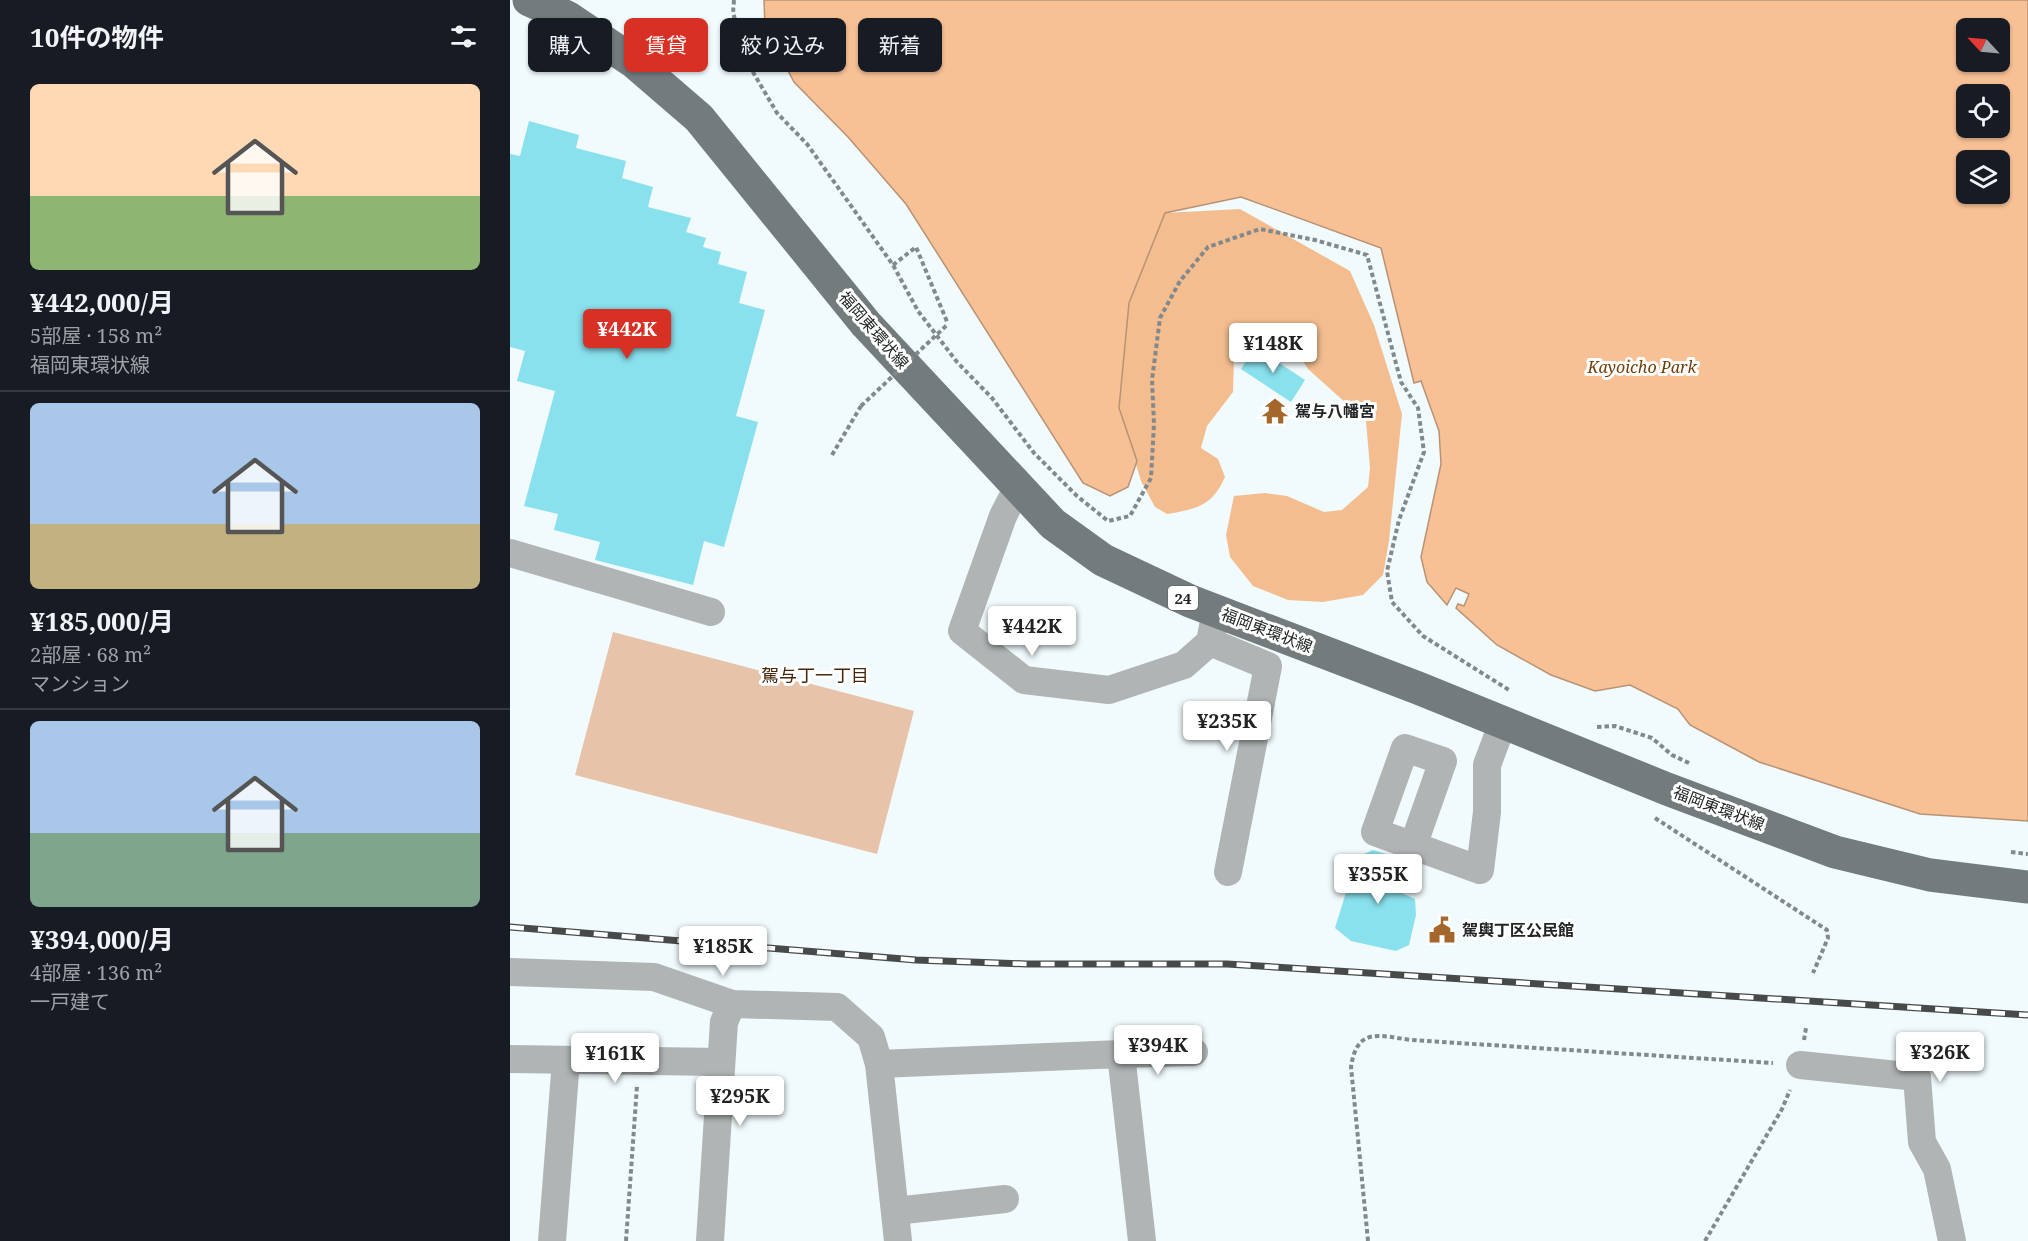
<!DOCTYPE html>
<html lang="ja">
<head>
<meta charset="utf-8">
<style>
	body { margin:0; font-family:"Noto Serif","Noto Sans JP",serif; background:#20242c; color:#f1f3f6; height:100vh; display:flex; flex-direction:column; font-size:22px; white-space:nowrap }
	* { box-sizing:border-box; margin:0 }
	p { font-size:20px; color:#9ea1a6 }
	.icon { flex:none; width:33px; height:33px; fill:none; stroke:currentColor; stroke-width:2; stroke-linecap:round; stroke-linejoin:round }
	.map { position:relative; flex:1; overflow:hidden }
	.sheet { display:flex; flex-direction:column; background:#171b24; width:510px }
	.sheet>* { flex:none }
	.guide { position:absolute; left:18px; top:18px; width:570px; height:54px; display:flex; gap:12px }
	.needle { width:39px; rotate:296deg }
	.buttons { position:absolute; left:1446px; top:18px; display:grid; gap:12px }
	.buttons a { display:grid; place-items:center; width:54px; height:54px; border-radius:9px; background:#171b24; box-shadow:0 2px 4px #0004; font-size:30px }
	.price { position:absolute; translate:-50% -51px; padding:0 14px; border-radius:6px; background:#fff; color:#222; font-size:20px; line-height:39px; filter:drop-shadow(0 2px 3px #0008) }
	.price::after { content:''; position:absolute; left:50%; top:36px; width:18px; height:14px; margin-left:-9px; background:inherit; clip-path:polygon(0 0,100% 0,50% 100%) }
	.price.current { background:#d93025; color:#fff }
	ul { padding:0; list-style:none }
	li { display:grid; align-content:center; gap:12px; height:318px; padding:0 30px }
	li+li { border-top:2px solid #363941 }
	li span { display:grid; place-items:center; height:186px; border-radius:9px; color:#555 }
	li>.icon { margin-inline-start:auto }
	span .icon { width:108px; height:108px; fill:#fffc; stroke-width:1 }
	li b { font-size:26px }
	h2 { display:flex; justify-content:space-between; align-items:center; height:72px; padding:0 30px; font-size:26px }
	.chip { padding:0 21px; border-radius:9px; background:#171b24; box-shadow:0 2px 4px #0004; font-size:21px; line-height:54px }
	.chip.current { background:#d93025; color:#fff }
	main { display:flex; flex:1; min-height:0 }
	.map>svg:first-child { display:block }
</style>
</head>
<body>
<main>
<section class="sheet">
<h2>10件の物件<svg class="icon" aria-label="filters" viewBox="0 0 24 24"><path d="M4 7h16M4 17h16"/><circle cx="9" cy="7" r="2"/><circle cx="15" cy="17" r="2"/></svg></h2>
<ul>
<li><span style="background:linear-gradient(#ffd9b3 60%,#8fb573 0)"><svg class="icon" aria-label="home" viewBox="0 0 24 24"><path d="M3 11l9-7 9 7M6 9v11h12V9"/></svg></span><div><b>¥442,000/月</b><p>5部屋 · 158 m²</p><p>福岡東環状線</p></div></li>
<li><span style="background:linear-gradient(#a9c7e8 65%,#c2b280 0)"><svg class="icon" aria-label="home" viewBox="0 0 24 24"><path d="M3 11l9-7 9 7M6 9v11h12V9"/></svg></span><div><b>¥185,000/月</b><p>2部屋 · 68 m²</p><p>マンション</p></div></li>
<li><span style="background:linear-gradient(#a9c7e8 60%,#7fa58c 0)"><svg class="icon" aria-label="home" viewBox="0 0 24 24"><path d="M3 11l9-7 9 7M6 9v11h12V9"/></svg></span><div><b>¥394,000/月</b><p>4部屋 · 136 m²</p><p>一戸建て</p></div></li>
</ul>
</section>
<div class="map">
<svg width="1518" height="1241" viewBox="0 0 1518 1241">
	<rect width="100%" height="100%" fill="#f1fafc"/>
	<path fill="#e7c4a9" d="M103,632L404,711L367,854L65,775Z"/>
	<path fill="#f3bd90" d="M730,209L840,271L864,325L892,414L879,541L873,575L853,595L813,602L778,600L743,586L720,557L716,535L724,496L755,493L777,496L814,512L832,510L858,487L860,468L856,421L798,369L784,347L760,325L739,328L724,358L723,392L697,426L691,448L708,459L715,477C702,506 687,509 657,514L645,507L631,481L609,408L619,303L655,213Z"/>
	<path fill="#f8c195" stroke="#b89274" stroke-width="1.5" fill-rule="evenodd" d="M254,0H1518V821L1410,814L1249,762L1180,725L1168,709L1120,685L1085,691L1041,675L987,645L946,608L948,604L954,606L959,594L946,588L937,605L917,582L911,557L931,464L929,431L911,381L904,383L871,248L731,197L655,213L619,303L609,408L627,461L618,487L600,496L573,483L396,204L338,137L284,82L255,27ZM1456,28H1490V62H1456ZM1456,94H1490V128H1456ZM1456,160H1490V194H1456Z"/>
	<g fill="#8ae1ee">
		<path d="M19,121L69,135L66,148L116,161L112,178L143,187L138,207L181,218L176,232L196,238L193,247L211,252L208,264L237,272L229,303L255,310L226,416L248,422L214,547L194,541L183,585L85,560L90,542L44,530L48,514L14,506L45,391L7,381L15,351L0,347V154L10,156Z"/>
		<path d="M745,347L795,380L781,402L731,369Z"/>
		<path d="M863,850L892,859L885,890L905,899L906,915L899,945L886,951L841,941L825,928L838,886L852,881L845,858Z"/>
	</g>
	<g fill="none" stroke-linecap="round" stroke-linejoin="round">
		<g stroke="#83898b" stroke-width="4" stroke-dasharray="4.5 3" stroke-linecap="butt">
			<path d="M224,0L223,13L240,67L267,113L297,144L327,186L383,265L408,311L447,362L482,398L524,453L567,496L598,521L620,516L641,478L644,424L642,380L650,318L670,281L698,247L750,229L805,240L857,255L891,382L908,408L914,452L889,520L877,571L882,602L913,636L999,690"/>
			<path d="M383,265L406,247L438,324"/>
			<path d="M322,455L351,406"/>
			<path d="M1087,727L1105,726L1142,738L1162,755L1181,764"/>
			<path d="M1145,818L1317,930L1318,938L1303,973"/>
			<path d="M1501,852L1518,854"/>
			<path d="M1294,1040L1296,1028"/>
			<path d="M116,1241L127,1086"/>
			<path d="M858,1241L841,1067C847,1026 870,1036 901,1040L1263,1063"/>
			<path d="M1195,1241L1272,1109L1280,1090"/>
		</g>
		<g stroke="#b0b4b4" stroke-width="28">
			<path d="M508,487L493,516L452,631L514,680L599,690L674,665L700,642L706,611"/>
			<path d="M0,553L201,612"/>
			<path d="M700,642L758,666L718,872"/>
			<path d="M903,846L933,761L895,748L865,832L970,870L977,812V765L993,722"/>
			<path d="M0,972L144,977L222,1004L327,1007L361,1037L369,1064L388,1241"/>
			<path d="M611,1054L684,1052"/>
			<path d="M0,1059L211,1062"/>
			<path d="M369,1064L611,1054L632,1241"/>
			<path d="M1290,1065L1407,1077L1412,1142L1427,1169L1442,1241"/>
			<path d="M385,1211L495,1199"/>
			<path d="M42,1241L56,1060"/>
			<path d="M200,1241L214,1022L222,1004"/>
		</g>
		<path stroke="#747b7c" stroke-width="33" d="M19,0L57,17L124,62L189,118L356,324L543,524L593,560L680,601L908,688L1157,789L1325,852L1420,875L1518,887"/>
		<g stroke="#464a4b" stroke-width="7">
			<path id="rail" d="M0,927L406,960L517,964H717L1518,1015"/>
		</g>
		<use href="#rail" stroke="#fff" stroke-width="4.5" stroke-dasharray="14" stroke-linecap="butt"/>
		<path stroke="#83898b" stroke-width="4" stroke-dasharray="4.5 3" stroke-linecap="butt" d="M351,406L438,324"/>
	</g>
	<defs>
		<g id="temple-bare" transform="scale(2.07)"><path d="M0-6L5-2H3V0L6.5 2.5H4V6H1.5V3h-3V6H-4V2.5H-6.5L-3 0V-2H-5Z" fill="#a4662b" stroke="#fff" stroke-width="2.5" paint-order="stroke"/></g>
		<g id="civic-bare" transform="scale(2.07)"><path d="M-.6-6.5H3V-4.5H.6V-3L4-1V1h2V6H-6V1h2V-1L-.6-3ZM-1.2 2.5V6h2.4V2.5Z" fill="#a4662b" stroke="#fff" stroke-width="2.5" paint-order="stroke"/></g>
	</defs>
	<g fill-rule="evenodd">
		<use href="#temple-bare" x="765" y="411"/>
		<use href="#civic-bare" x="932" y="930"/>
	</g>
	<g text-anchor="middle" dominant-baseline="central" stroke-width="6" stroke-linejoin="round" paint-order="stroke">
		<rect fill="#fff" stroke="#646667" stroke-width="1.5" x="658" y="586" width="30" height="24" rx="4.5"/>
		<g font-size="15" font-weight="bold" fill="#222526">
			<text x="673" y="598">24</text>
		</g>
		<g font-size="16" fill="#222526" stroke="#fff">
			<text transform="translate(364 330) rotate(49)">福岡東環状線</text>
			<text transform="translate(757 630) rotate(21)">福岡東環状線</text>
			<text transform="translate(1209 808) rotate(21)">福岡東環状線</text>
		</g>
		<g font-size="16" font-style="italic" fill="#703f08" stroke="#fff">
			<text x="1132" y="367">Kayoicho Park</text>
		</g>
		<g font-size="16" font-weight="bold" fill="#222526" stroke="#fff" text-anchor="start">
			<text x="785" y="411">駕与八幡宮</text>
			<text x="952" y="930">駕輿丁区公民館</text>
		</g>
		<g font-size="18" fill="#45270b" stroke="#fff">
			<text x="305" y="675">駕与丁一丁目</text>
		</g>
	</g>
</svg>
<div class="buttons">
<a><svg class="needle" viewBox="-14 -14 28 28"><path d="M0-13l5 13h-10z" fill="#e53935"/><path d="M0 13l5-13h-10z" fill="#9ea1a6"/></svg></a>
<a><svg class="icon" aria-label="locate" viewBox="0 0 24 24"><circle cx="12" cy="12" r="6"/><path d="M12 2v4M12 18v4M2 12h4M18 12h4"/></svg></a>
<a><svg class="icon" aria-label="layers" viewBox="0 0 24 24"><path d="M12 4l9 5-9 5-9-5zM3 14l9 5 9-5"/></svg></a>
</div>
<b class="price current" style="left:117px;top:360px">¥442K</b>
<b class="price" style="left:763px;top:374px">¥148K</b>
<b class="price" style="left:522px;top:657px">¥442K</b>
<b class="price" style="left:717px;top:752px">¥235K</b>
<b class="price" style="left:868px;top:905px">¥355K</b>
<b class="price" style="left:213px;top:977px">¥185K</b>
<b class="price" style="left:648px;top:1076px">¥394K</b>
<b class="price" style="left:1430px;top:1083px">¥326K</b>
<b class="price" style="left:105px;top:1084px">¥161K</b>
<b class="price" style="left:230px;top:1127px">¥295K</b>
<div class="guide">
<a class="chip">購入</a>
<a class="chip current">賃貸</a>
<a class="chip">絞り込み</a>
<a class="chip">新着</a>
</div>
</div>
</main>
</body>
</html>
